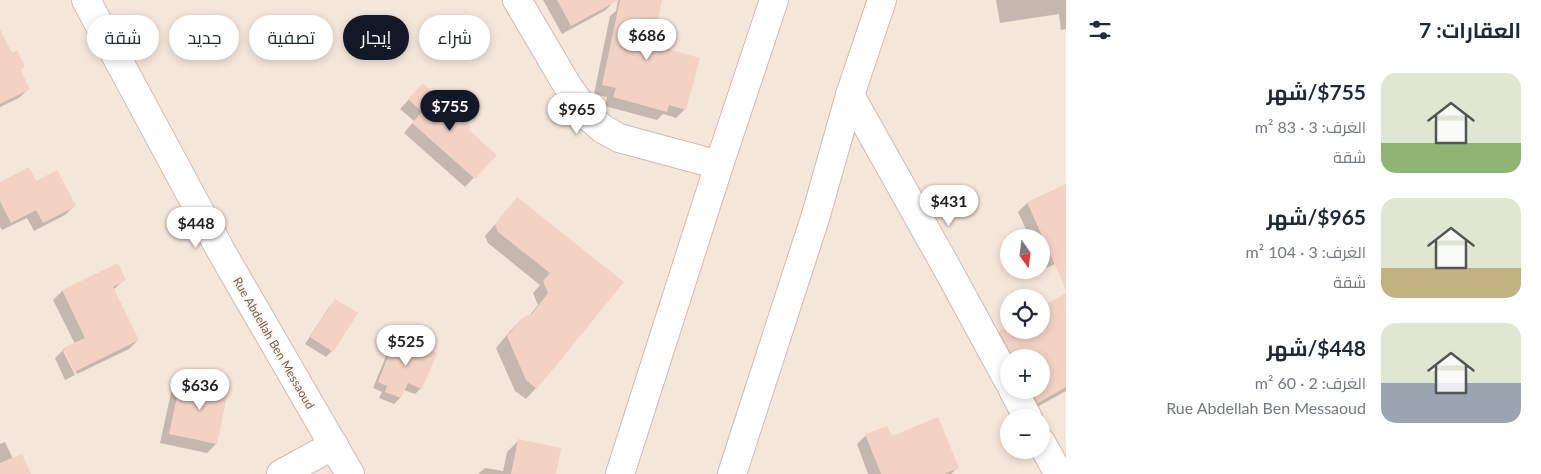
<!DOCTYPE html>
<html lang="ar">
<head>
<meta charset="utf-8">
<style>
	body { margin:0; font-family:Lato,Cairo,sans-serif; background:#f2f2f3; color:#1f2937; direction:rtl; height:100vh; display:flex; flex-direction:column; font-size:19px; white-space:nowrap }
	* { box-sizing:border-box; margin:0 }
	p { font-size:16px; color:#747a83 }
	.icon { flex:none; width:28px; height:28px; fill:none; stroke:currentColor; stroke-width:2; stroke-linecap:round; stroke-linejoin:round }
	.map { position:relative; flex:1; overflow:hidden; direction:ltr }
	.side { display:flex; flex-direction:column; background:#fff; width:475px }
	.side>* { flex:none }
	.banner { position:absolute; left:15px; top:15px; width:475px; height:45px; direction:rtl; display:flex; gap:10px }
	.needle { width:32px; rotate:166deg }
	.fabs { position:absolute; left:1000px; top:229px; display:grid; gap:10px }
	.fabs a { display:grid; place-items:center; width:50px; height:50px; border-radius:50%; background:#fff; box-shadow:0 2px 8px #0003; font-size:25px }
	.price { position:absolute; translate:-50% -42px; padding:0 11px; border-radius:18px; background:#fff; color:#222; font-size:16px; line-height:32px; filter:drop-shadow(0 1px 2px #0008) }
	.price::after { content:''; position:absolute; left:50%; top:30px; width:15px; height:11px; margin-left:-8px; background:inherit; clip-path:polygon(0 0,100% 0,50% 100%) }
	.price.current { background:#111827; color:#fff }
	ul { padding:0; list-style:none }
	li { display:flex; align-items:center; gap:15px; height:125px; padding:0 20px }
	li span { display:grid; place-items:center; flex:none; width:140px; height:100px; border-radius:15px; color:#555 }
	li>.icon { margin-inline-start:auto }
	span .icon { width:60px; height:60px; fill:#fffc; stroke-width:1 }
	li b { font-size:21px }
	h2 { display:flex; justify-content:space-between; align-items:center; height:60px; padding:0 20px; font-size:21px }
	.tag { padding:0 18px; border-radius:22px; background:#fff; box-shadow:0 2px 8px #0003; font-size:18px; line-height:45px }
	.tag.current { background:#111827; color:#fff }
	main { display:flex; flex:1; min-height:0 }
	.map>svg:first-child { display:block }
</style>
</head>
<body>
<main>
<section class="side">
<h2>العقارات: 7<svg class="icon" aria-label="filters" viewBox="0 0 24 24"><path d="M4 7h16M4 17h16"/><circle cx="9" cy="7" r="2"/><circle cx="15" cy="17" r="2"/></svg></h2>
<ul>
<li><span style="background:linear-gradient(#dfe7d0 70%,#8fb573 0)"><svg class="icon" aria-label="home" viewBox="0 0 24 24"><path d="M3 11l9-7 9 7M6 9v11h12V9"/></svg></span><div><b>$755/شهر</b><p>الغرف: 3 · 83 m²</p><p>شقة</p></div></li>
<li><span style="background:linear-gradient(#dfe7d0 70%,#c2b280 0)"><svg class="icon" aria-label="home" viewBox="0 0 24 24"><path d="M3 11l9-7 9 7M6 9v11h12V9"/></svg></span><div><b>$965/شهر</b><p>الغرف: 3 · 104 m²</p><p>شقة</p></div></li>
<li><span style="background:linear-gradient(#dfe7d0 60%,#9aa5b1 0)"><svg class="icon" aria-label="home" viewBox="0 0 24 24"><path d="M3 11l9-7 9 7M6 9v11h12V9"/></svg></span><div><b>$448/شهر</b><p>الغرف: 2 · 60 m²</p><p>Rue Abdellah Ben Messaoud</p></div></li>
</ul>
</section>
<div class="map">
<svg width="1066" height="474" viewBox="0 0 1066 474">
	<rect width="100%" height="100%" fill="#fdf5ec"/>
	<path fill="#f5e6da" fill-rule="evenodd" d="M0,0H1066V474H0ZM1009,238H1041V270H1009ZM1009,298H1041V330H1009ZM1009,358H1041V390H1009ZM1009,418H1041V450H1009Z"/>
	<g fill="#0003">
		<path d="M543,0H614V1L606,10L562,34Z"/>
		<path d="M618,0H661L651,46L685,109L676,118L663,114L657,120L605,106L607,97L594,94L610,16L616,11Z"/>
		<path d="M996,0H1066V29L1061,30L1059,14L1000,23Z"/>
		<path d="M0,51L23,67L19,71L28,89L19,98L0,107Z"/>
		<path d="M414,94L467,130L495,155L465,187L404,133L414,121L400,109Z"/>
		<path d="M0,183H36L74,206L65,215L34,231L27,218L2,230L0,227Z"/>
		<path d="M1066,186V259L1044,269L1041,263V238H1030L1018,212L1027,203Z"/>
		<path d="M517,199L622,282L536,388L526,399L515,391L496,348L511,330L522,319L529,316L538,305L533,293L540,285L488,243L485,236Z"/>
		<path d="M117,265L124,280L113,290L138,340L129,349L77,374L66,351H63L75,375L65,380L55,358L64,349L75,344L53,300L62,291Z"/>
		<path d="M1066,294V391L1026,413L1014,390H1041V358H1009L989,343L1000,332L1009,330H1041Z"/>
		<path d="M336,300L332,351L326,357L305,344L330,306Z"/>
		<path d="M397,338L421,388L415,394L404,390L400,398L394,404L379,398L382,392L373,388L391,344Z"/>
		<path d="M198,381L228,387L216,444L207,453L160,443L171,393L180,384L193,387Z"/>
		<path d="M887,427L891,437L957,468L951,474H868L857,444L865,436Z"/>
		<path d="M518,441L555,474H478L485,468L503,471L507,452Z"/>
		<path d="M5,442L13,459L30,474H0V444Z"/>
	</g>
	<g fill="#f3d2c3">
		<path d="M557,0H619L571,26Z"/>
		<path d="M620,0H662L653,45L700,58L686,110L669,105L667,112L613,97L616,88L602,85Z"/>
		<path d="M0,29L12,53L17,50L25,67L20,69L30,89L0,104Z"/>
		<path d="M423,83L471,127L469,130L497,155L475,179L412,123L422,112L408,99Z"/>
		<path d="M29,167L36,181L57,170L76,206L43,223L36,210L11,223L0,201V182Z"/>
		<path d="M1066,184V290L1027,202Z"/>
		<path d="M517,197L624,282L537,389L526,380L507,336L522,318L532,314L548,293L543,281L550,273L498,232L495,224Z"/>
		<path d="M118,263L126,280L113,287L139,340L74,372L63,348L85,338L62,290Z"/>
		<path d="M1066,293V387L1038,403L1031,390H1041V358H1013L999,331L1009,325V330H1041V307Z"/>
		<path d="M335,299L358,313L333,352L310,337Z"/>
		<path d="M396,336L437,353L422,389L408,383L401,398L385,392L387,386L378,382Z"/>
		<path d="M198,380L229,386L217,444L169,434L180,383L196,386Z"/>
		<path d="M938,417L959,468L944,474H881L865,434L887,426L892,436Z"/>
		<path d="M518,439L561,448L556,474H511Z"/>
		<path d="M22,454L31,474H0V463Z"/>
	</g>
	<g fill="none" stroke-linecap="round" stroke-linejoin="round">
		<g stroke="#d1bbb0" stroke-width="30">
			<g id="minor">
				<path d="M86,0L221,251L350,474"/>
				<path d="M517,0L567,85L590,118L603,129L619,138L719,165"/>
				<path d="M850,95L947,268L1009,382"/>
				<path d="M1013,390L1028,418"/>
				<path d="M1041,442L1059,474"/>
				<path d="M281,474L334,445"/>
				<path d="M620,474L719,165L774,0"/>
				<path d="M732,474L816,215L850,95L882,0"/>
			</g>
		</g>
		<use href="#minor" stroke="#fff" stroke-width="28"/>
	</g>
	<g text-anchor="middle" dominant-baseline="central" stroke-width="5" stroke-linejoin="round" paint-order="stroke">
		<g font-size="12" fill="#7a594d" stroke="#fff9f3">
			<text transform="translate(274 343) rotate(60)">Rue Abdellah Ben Messaoud</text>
		</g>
	</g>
</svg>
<div class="fabs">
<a><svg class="needle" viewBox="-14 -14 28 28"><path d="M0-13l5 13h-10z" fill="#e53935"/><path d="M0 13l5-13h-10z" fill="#747a83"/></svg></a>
<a><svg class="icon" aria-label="locate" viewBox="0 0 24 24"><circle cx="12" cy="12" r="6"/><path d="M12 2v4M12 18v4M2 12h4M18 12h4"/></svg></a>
<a>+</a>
<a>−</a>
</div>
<b class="price" style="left:647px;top:61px">$686</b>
<b class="price current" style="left:450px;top:132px">$755</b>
<b class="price" style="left:577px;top:135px">$965</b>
<b class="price" style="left:949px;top:227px">$431</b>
<b class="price" style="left:196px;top:249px">$448</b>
<b class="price" style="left:406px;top:367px">$525</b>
<b class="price" style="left:200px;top:411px">$636</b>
<div class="banner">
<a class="tag">شراء</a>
<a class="tag current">إيجار</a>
<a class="tag">تصفية</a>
<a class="tag">جديد</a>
<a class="tag">شقة</a>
</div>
</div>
</main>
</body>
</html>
